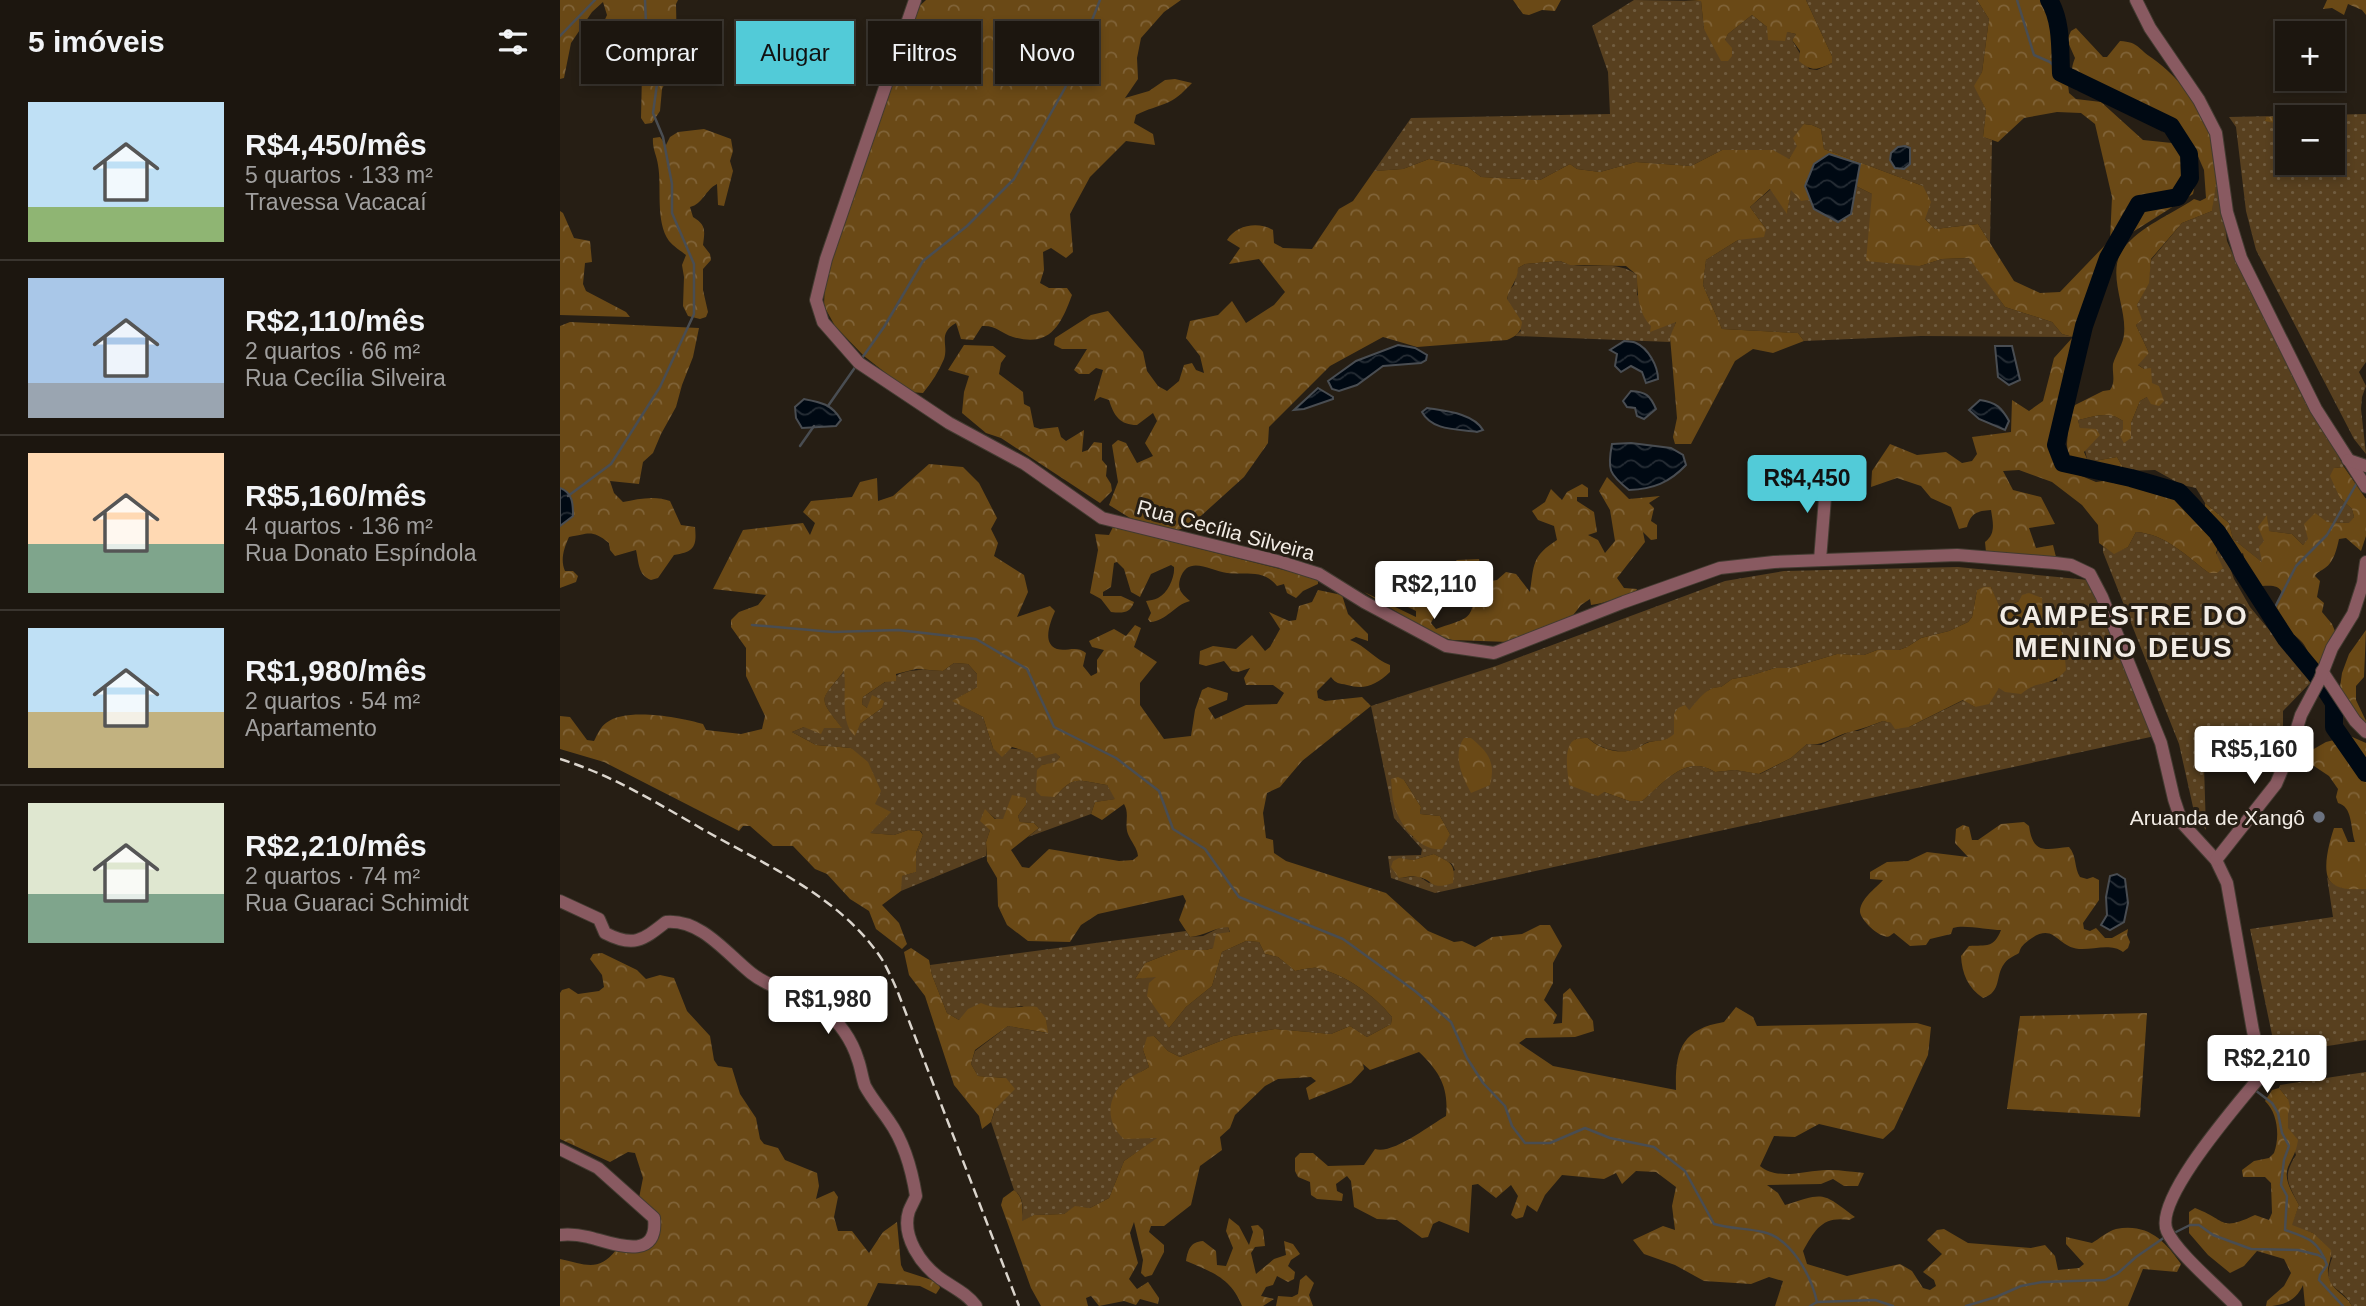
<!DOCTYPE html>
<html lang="pt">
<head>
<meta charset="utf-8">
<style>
	body { margin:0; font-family:Helvetica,sans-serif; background:#29231d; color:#f1f3f6; height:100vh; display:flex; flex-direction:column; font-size:26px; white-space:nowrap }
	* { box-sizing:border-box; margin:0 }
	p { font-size:23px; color:#a09f9e }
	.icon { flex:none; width:38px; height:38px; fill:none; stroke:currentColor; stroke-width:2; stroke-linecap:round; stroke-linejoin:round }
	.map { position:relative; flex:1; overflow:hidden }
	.sheet { display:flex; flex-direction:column; background:#1c160f; width:560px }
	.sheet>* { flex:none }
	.hud { position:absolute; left:21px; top:21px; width:665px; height:63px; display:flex; gap:14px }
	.tools { position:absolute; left:1715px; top:21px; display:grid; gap:14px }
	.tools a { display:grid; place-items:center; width:70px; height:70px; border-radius:0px; background:#1c160f; box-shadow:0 4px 10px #0003,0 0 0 2px #3a352f; font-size:35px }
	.price { position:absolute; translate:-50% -60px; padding:0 16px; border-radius:7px; background:#fff; color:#222; font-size:23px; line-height:46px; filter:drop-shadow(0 2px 4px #0008) }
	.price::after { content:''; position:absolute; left:50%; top:42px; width:21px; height:16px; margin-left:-10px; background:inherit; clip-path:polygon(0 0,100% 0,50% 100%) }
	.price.selected { background:#52cbd8; color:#111 }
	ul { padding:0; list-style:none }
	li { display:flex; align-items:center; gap:21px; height:175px; padding:0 28px }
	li+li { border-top:2px solid #3a352f }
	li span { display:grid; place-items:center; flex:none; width:196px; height:140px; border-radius:0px; color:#555 }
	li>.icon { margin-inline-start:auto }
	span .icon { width:84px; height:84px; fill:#fffc; stroke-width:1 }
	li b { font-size:30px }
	h2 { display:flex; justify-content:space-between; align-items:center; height:84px; padding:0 28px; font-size:30px }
	.tag { padding:0 24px; border-radius:0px; background:#1c160f; box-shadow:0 4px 10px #0003,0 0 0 2px #3a352f; font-size:24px; line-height:63px }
	.tag.selected { background:#52cbd8; color:#111 }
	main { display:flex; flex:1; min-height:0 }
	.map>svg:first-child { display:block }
</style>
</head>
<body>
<main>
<section class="sheet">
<h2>5 imóveis<svg class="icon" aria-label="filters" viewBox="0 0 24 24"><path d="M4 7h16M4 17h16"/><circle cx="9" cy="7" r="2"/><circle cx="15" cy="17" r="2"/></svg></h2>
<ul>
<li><span style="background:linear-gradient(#bfe0f5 75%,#8fb573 0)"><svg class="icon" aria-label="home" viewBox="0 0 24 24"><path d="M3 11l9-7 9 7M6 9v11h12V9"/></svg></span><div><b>R$4,450/mês</b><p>5 quartos · 133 m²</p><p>Travessa Vacacaí</p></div></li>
<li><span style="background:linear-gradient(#a9c7e8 75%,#9aa5b1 0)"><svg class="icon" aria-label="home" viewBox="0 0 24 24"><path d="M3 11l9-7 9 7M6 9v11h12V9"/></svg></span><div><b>R$2,110/mês</b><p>2 quartos · 66 m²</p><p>Rua Cecília Silveira</p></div></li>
<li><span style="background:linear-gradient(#ffd9b3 65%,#7fa58c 0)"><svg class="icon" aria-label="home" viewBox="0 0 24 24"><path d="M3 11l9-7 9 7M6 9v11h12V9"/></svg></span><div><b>R$5,160/mês</b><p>4 quartos · 136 m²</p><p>Rua Donato Espíndola</p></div></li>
<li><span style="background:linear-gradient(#bfe0f5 60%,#c2b280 0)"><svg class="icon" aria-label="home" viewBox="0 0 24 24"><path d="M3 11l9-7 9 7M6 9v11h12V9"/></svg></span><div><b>R$1,980/mês</b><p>2 quartos · 54 m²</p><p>Apartamento</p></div></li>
<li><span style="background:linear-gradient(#dfe7d0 65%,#7fa58c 0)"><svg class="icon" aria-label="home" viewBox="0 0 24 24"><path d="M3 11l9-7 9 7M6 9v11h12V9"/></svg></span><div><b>R$2,210/mês</b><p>2 quartos · 74 m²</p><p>Rua Guaraci Schimidt</p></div></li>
</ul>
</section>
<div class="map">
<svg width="1806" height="1306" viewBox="0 0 1806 1306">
	<defs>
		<pattern id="grass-dots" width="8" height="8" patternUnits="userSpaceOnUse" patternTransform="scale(1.75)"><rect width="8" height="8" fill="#58401f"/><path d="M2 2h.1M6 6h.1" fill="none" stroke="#705c3f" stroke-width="1.8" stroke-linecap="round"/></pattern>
		<pattern id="forest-crowns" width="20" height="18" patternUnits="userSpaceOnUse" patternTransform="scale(1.75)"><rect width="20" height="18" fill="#6a4916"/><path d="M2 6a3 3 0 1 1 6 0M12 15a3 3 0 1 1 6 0" fill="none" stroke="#806338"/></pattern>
		<pattern id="water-waves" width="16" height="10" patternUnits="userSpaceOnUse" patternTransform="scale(1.75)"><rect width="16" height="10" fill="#000913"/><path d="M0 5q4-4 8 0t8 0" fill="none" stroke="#262d35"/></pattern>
	</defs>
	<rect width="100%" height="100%" fill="#261e14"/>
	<g fill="url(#grass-dots)" fill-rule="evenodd">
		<path d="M1074,0L1141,1L1144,29L1165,40L1168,34L1192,15L1207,27L1236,34L1232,40L1249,69L1257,70L1272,63V56L1246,0H1417L1429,19L1422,72L1415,86L1426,110L1423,137L1432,140L1430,243L1418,224L1375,229L1365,219L1363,186L1264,149L1261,129L1252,125L1244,124L1238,146L1229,159L1162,150L1131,166L1076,162L1040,172L1017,169L1010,164L980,180L921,177L908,167L869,159L843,169L814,171L851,118L1050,114L1048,72L1032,26Z"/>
		<path d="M1806,114V362L1799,372L1806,386L1802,397L1801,409L1806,454L1794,439L1696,250L1686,211L1676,127L1669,117ZM1734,116L1773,117V163H1752L1750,177L1744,176L1746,163H1727V153L1724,151L1717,133L1720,124L1705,120L1707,117Z"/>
		<path d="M1655,148L1667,241L1680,270L1784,467L1774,468L1780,498L1792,509L1794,517L1790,523L1767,522L1743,545L1732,534L1708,531L1707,516L1703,563L1673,539L1669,523L1645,503L1636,488L1622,485L1595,470L1565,471L1557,457L1534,461L1527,459L1518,420C1534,417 1548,410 1563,421V429L1571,438V423L1580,401L1587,397L1592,383L1584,369L1577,364L1589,353L1576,325L1581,320L1577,305L1588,283L1591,260L1622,223L1652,211Z"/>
		<path d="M1290,183L1312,194L1360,266L1382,259L1410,258L1445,307L1492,322L1502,334L1513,337L1361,336L1244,341L1238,333L1162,329L1143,285L1146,260L1178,240L1206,229L1190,207L1211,189L1227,213L1231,189Z"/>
		<path d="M1000,261C1026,273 1054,257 1077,275V295L1116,321L1110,342L955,336L961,331L947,300L949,290L954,285L958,268L965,264Z"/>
		<path d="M1576,532C1606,534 1626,556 1649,573L1661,542L1674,579L1690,607L1752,681L1723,711V746L1716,766H1644L1646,830L1635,816L1619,744L1543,552V546L1554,553L1568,547Z"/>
		<path d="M1398,567L1528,580L1595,736L875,893L831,878L828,856L861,855L862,849L834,818L811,706L936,666L1165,581L1224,571ZM1431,587L1438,606L1446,607L1459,601L1482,619L1500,629L1497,681L1439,688L1415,707L1404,700L1349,727L1323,721L1298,731H1291L1261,745L1247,744L1231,758L1200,774L1175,770L1155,772C1126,753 1104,783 1082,801H1069L1044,792L1015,739L1028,738C1039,748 1057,754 1074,750C1079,748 1083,744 1088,742C1099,740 1105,742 1114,735V714C1119,713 1123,713 1127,711C1141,704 1143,686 1161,687L1172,679L1189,676L1215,668H1230L1277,654L1304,655L1317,650H1339L1347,647L1361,638L1389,631L1408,622L1412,617L1417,590ZM844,780L861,807L860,814L880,816L890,834L852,837ZM874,854L892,864L895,870L869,883L858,876L839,878V859L853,860Z"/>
		<path d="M394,663L408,664L417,674V687L393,701L423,717L433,748C454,747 474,753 496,752L500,757L496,763L482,765L495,797C515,774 518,781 547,785L556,799L535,802L531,814L468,837L479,828L474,823L460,822L458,816L466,805L443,819H436L425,810L430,830L426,842V856L341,891V876L356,872V853L363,835L361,831L348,830L334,835L309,833L314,804L291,748L256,745L232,732L244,727H281C256,695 261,701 285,670V712L300,724L322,708H307L302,704L303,697C338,674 339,667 383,671Z"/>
		<path d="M1767,877C1775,890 1792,889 1806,889V1040L1716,1054L1690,929L1773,917Z"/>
		<path d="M661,927H668L670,933L653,948L646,950H618L585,963L575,979L597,976L609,1028L626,1007L652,986L662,952L686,941L699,942L705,954L718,957L735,971C742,970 751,967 757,968C786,975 814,995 832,1017L831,1024L807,1037L790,1026L771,1034L715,1029L673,1036L620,1057L608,1051L594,1036L583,1050L589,1067L560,1085L598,1138L564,1161L549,1198L530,1208L515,1207L504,1214L475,1215L461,1222C463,1210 465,1198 454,1190L431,1122L446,1078L418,1076L411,1064L415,1051L448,1026L487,1033L486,1019L462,1006L433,1010L399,1020L387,1013L372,975L370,965L626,931L630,937L643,936Z"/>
		<path d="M1806,1072V1306H1792C1780,1283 1760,1292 1772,1258L1753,1233L1731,1226L1739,1205C1728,1183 1722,1177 1736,1155L1728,1129V1099L1719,1088L1720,1085Z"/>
	</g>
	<g fill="url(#forest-crowns)">
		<path d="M0,0H118L116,4L117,54L114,61L108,63L112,69L102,89L100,111L92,123L85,124L81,118L82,74L61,72L66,59L78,50V44L56,47L38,35L47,15L43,2L32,12L11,43L4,78L0,79Z"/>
		<path d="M366,0H621L604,12L581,38L577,58L578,79L565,98L589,91L605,80L615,79L632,83C625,90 618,98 609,102C598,107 587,109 576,115L574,123L593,134L595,145L566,141L530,177L510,214L513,252L506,258L491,248L483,252L484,270L480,283L489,288H507L512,295C501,325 490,348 453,337C441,333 436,325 422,326L413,340L401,339L396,323C377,334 389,344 384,359C379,371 372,382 363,393L350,392L304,356L275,326L264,306L265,279L352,13Z"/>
		<path d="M953,0H1001L995,11L982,10L969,15L963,14Z"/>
		<path d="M1125,0H1246L1272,56V63C1257,70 1252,72 1239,61L1240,51L1232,40L1236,34L1227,32L1225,41L1208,40L1207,27L1192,15L1168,34L1165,40L1172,48V56L1168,61H1161L1144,29L1141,1Z"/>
		<path d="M1417,0H1486L1502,33L1509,93L1516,99L1541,102L1583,140L1612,143L1625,155L1636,179L1633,194L1568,235L1551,262L1544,290L1529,313L1531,332L1511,389L1497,459L1502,468L1536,482L1565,478L1626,495L1663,534L1656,553L1663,568L1657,573H1649C1626,556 1606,534 1576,532L1568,547L1554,554L1539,543L1538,525L1522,505L1492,482L1459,470L1443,471L1453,490L1481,497L1495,524L1469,528L1476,548L1493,545L1496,557L1426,552L1425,542C1436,534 1433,523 1431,510C1417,511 1411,513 1407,527L1399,529L1391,507L1371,498L1361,486L1337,478L1311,487L1312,471L1330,444L1357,455L1386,452L1402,463L1412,461L1417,454L1412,437L1451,432L1452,400L1469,411L1483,401L1494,358L1513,337L1502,334L1492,322L1445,307L1409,258L1382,259L1360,266L1306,261L1312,194L1290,183L1254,199L1241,201L1231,190L1227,214L1210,189L1190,207L1206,229L1204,237L1178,240L1146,260L1143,285L1162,329L1238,333L1244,341L1213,353L1193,349L1175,361L1131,444H1115L1113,437L1117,418L1110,337L1116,322L1090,332L1091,326C1078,313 1077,292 1077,275L1066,266L1010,265L1000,261L965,264L958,268C958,281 949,287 947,299L962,322C961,333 956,336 947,340L857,347L823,337L770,366L709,427L708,443L684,477L632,524L618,530L570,518L549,505L558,482L552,445L558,440L566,443L577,463L593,456L585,443L597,421L593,413L577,425C560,425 554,416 549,400L540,397L534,401L543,370L536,368L529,374H519L514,370L527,349H502L494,345L495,338L531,315L548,311L583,352L587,371L598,386L607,391L619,381L624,365L632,363L636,370L644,373L640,356L626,338L630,321L658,315L672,301L686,323L714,305L725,292L699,259L669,264L680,248L667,240C676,225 698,221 713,230L714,243L723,248L752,249L779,209L793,201L814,171L843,169L869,159L908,167L921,177L980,180L1010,164L1017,169L1040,172L1076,162L1131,166L1162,150H1213L1229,159L1237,146L1233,138L1244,124L1252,125L1261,129L1264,149L1363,186L1371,202L1365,219L1375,229L1418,224L1454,281L1480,293L1500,292L1550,240L1552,197L1535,124L1521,113L1497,112L1464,118L1438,142L1423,137L1426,110L1414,86L1422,72L1429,19Z"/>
		<path d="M1767,0H1806V15L1802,10L1788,4L1784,15L1772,8L1763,9Z"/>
		<path d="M1516,28L1543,57H1547L1560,41C1579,42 1578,49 1592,58C1621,79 1645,110 1655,146C1660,165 1655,191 1652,211L1622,223L1591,259L1589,283L1577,305L1582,320L1576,325L1589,353L1578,365L1584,369L1591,368L1592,383L1599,386L1604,401L1599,406L1591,404L1587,397L1580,401L1571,423V438L1564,443L1560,436L1563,429V421C1548,410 1534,417 1518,420L1520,428L1536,429L1540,435L1524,452L1527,459L1534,461L1557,457L1565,471L1523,465L1508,456L1507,444L1509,417L1515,405L1543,391L1550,390C1556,382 1552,374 1553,364C1555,356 1564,342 1564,334C1567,308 1546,273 1563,249C1580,226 1611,215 1634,199L1640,201L1646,198L1644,170L1637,154L1613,135L1603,132L1590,120L1573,115L1541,97L1516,90C1511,79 1510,70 1515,58L1507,40L1511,31Z"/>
		<path d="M1734,116L1741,117H1727V153C1717,145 1716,135 1720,124L1705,121L1706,117Z"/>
		<path d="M144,129L171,139L173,151L170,161L173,171L164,206L158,205L157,184C145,190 143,204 130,207L133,217C146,225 145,230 143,245L150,254L151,260L143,269V290L148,312L146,317L140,319L128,316L123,306L124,277L122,265L126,255C121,251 113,246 109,241C95,221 102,187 98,165C97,156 92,148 93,138L100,137L106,145L110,137L118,132Z"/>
		<path d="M0,211L3,213L14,238L30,241L32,262L25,263L23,284L26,291L66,312L70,317L0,315Z"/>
		<path d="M10,322L139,328L133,357L122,385L116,407L101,434L93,453L83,462L79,484L50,481L54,493L63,502C78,499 95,495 110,501L121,525L135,527C137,547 134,552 114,555L98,578L91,580C78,575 79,563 76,550L55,556L50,550L49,543C31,529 29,534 9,537C4,548 0,560 5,571H13L18,576L16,582L0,588V326Z"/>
		<path d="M404,345L433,346L446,356L441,363L439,374L463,392L464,404L470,407L474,427L480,429L498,427L501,437L506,441L524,430L522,452L528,450L534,442L542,443V460L547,466L546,476L551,484L552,491L540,503L441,438L426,433L402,413L404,392L409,376L388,370Z"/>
		<path d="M369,464L403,467L419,483L437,518L431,529L438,543L434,556L464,575L468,592L457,617L490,606L495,611C491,621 481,643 497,649C507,652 516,645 526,653L523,666L531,676L537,673V660L544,650L532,647L529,641L554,629L566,636L575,625L581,628L574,647L597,662L580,683V705L604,739L631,736L635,710L642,690L648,687L668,693L667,700L648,708L655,719L686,705L717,704L724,693L713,685H686L684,678L690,668L678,672L672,671L664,661L646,666L639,664L640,651L653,646L676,649L692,635L705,651L710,647L720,629L709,612L729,621L736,620L739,606L752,602L758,590L782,595L788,614L808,634V641L796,637L790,640C806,646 814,659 830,665V672C816,685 805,690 787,685C779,683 776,684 771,677L757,691L758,698L765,701L802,697L811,706L742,761L720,787L707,793L703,813L706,838L713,840L714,853L726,861L826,893L868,931L894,942L902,941L915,947L932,937L962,934L980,925H990L1002,946L993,963V983L984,1000L997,1015L993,1024L1002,1023L1003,994L1010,988L1033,1021L1034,1031L1015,1037L966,1038L959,1043L993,1066L1116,1090C1115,1051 1121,1029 1164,1022L1176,1007L1193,1017L1197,1026L1357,1023L1371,1027L1368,1055L1334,1129L1323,1139L1259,1124L1235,1137L1214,1136L1200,1166C1219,1182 1248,1169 1270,1170C1281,1170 1293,1172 1304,1173L1298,1186H1284L1273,1179L1261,1184L1207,1185L1218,1193L1225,1205C1265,1192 1262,1192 1295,1217L1289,1220C1262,1216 1255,1230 1243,1251L1247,1264L1287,1276L1340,1264L1352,1271L1363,1288L1370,1290L1376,1286L1374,1280L1363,1272L1382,1254L1367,1240L1377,1230L1384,1229L1408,1243L1471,1248L1485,1245L1495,1256L1498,1270L1519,1268L1524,1264L1506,1244V1237L1532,1243C1539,1239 1548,1231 1556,1229C1588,1223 1605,1241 1621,1264L1617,1272L1583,1269L1568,1306H1215L1223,1281L1209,1277L1191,1284L1144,1281L1115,1265L1084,1254L1073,1240L1103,1226L1115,1230L1112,1206L1116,1187L1096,1172L1076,1171L1062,1184L1056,1173L1044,1179L1002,1175L985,1195L977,1212L967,1205L963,1217L956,1219L951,1215L958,1196L951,1185L936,1198L918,1184L912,1185L909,1233L879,1221L873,1224L868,1237L862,1238L837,1220L817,1219L794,1207L791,1181L787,1176L776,1184L777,1191L783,1194L782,1201L757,1199L751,1195L750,1182L738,1177L735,1171V1158L740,1153H753L768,1166L804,1165L815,1149C832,1155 870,1125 886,1116C889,1087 879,1071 859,1052L810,1070L803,1064L804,1069L791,1083L749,1100L746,1088L756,1081L751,1077L718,1079L705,1086L675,1115L670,1128L660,1137L662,1150L640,1166L631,1205L604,1226H591L589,1232L604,1245V1252L592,1275L585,1277L581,1273L583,1260L574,1222L570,1233L578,1263L569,1279L577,1289L588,1282L599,1298L598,1304L580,1299L576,1305L564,1301L539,1306L531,1296L526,1298L528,1306H481L471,1288L441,1205L443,1198L454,1190C465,1198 462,1210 462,1221L474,1215L504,1214L515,1206L530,1208L549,1198L564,1161L597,1138L564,1139C548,1125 546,1104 559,1087C566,1078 580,1073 589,1067L583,1050L587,1037L594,1036L608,1051L620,1057L673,1036L715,1029L771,1034L790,1026L807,1037L831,1024L832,1017C814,995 786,975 757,968C751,967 742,970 735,971L718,957L705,954L699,942L686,941L662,952L652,986L626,1007L609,1028L587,996L589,983L596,977L575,979L585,963L618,950H646L653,948L656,934L670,932L668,927C655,927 644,936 630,937L619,920L626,901L623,895L538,914L521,925L510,942L468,941L447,925L438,906L437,878L427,861L426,842L430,830L420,821L425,809L435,819H443L452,795L466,798V805L458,816L460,822L474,823L479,828L451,850L462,867L469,868L489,849L559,861L573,860L578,856C577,847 571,842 568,834C564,824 570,814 564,804L542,820L531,814L535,802L555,799L547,785C518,781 515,774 495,797L481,796L476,791L477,770L482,765L496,762L500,757L496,753L476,758L472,753L452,747L442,757L433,748L423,717L392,701L417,687V674L408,664L394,663L383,671L356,669L336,674V681L325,682L303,697L302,704L307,708L312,695L324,701L322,708L300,724L295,736C279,723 287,689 284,671C260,702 257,696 282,728H264L261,734L244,727L232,732L256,745L291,748L308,762L321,791L315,804L331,812L310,833L334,835L348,830L360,831L363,835L356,853V872L342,876L341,891L322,905L339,923L347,944L342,949L316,929L309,911L290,899L267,874L255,869L233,846H213L190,826H183L179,831L44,762L0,749V716L10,717L27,740L34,741C37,735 41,726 46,723C65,707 120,717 143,724L146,730L181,734L202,729L205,716L186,676V648L171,627V620L179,612L198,605L206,595L153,589L183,530L243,523L250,535L255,523L243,512L251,501L292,497L300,482L317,478L318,501L333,496Z"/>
		<path d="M1784,467L1806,499V536L1801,551L1786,538L1779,539C1777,548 1774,562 1765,568C1761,571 1757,572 1755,576L1760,581L1757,597L1764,603L1762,612L1772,624L1777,636L1756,668C1751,660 1748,649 1742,642C1730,629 1721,631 1714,611L1722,593C1719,584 1709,586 1702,586L1688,574L1683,553L1676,557L1669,549L1666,530L1645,507V503L1669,523L1673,539L1702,562L1699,547L1704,541L1698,527L1707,515L1709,531L1732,534L1743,545L1748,539L1744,524L1755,513L1767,522L1789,523L1794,517L1792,509L1780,498L1770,476L1774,468Z"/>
		<path d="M1047,477L1069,499L1100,496L1089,503L1094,508L1091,521L1097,525V539L1091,540L1083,532L1085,542L1057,578L1064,588L1077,589L1075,593C1060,596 1047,603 1031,605L1030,599L1021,605L1010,619L949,642L892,640L875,635L804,592L856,617V611L842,604L851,599L860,601L875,615L871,623L876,629C909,617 914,622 914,584L904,590L902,603L893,605L896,584L890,568L897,560L919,559L922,571L931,581L937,580L946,572L956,574L970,592C974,564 972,556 997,540L994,526L978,520L972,511L985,502L991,489L1002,500L1007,492L1022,484L1028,488V497H1017V501L1034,512L1037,532L1028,535L1038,540L1045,553L1055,541L1050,510L1039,491Z"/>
		<path d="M553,527L752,577L758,580V584L743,591L736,598L727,593L724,584L717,586C704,569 686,575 667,573C650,571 628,554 620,579C617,590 622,594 630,601C614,605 607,621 590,622L588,619L591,613L586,601C590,600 594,600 598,598C608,593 615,577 614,567L611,565L591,574L580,597L571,592L564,569L557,562L554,563L551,587L543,592V596H561L574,602C570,614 562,613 551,612L541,599L530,593L538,550L535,534L549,535Z"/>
		<path d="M1424,587H1431L1439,606L1446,607L1459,601L1462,595L1469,593L1482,598V619L1500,629L1503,635L1506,670C1490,689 1479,678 1461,694L1445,692L1439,688L1429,704L1415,707L1403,700L1349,727L1335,729L1331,723L1323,721C1312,725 1302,729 1290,732C1272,736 1267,746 1247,744L1231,758L1199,774L1175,770L1155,772C1126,753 1104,783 1082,801H1069L1044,792L1038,796L1009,785C1008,773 1002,745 1016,739C1019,738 1024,738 1028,738C1039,749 1060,755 1076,749C1077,748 1086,743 1087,743C1097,739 1104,743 1114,734V714L1118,708L1125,705L1129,710C1139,700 1146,686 1161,687L1172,679L1189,676L1215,668H1230L1277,654L1304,655L1317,650H1339L1347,647L1361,638L1389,631L1408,622L1412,617L1417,590Z"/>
		<path d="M1806,630L1804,677L1796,686V700L1806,721V729L1780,687L1782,673L1789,654Z"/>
		<path d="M1790,736L1806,743V889C1795,889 1781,891 1772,883C1760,874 1770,840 1774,828H1782L1788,842H1795C1790,827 1793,807 1778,803L1776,797L1778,789L1769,776L1751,764L1752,750L1766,742Z"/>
		<path d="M904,738H911C928,752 936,762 930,785L911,793C902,776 892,755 904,738Z"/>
		<path d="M838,777L844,780L861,807L860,814L880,816L890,834L882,849C861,852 840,826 835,807C832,799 832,788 831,779Z"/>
		<path d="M1464,822L1469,826C1473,855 1486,849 1509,847C1517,856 1514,868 1520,877L1527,879L1533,877L1539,880V900L1523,923L1524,929L1530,931L1536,928L1545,938H1552L1568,929L1567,935L1570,942L1568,948L1563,952C1551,943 1533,950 1519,949C1496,947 1495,921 1469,940C1464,944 1461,946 1459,953C1454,956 1447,959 1444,964C1435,976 1442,992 1423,998C1408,988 1402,974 1401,956L1409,946C1427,945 1434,948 1441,930C1429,930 1403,924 1393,928L1391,934L1370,939L1366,945L1350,946L1334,933C1329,936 1329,938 1324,936C1316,934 1301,920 1300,912C1300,899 1315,889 1323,880L1310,879V872L1327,862L1348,861L1367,852L1408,857L1395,843L1396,829L1403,825L1409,827L1412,840H1418L1441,824Z"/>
		<path d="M874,854C890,863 896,862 893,883C869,891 875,880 858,877C853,875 844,878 839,878L831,867L833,861L839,858L853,860Z"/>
		<path d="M351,948L369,960L372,975L387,1013L399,1020L408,1009L421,1003C439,1012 457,1005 477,1007L486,1019L488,1033L448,1026L415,1050L411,1064L418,1076L446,1078L455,1089L435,1109L431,1122L422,1129L419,1116L394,1085L365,996L349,975L344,952Z"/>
		<path d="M42,953L77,970L86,979L100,975L114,978L127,1011L150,1036L154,1060L158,1066L172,1068L180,1094L196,1118L200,1139L204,1144L218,1148L225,1160L257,1173L259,1186L256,1199L274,1191L278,1197L274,1217L278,1231H292L309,1253L323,1232L337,1222L341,1265L344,1271L378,1282L380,1288L376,1294L360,1286L318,1283L307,1306H0V1259C25,1264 38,1273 56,1250L79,1248L97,1229L79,1198L83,1178L75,1153L68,1152L50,1162L0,1139V993L2,990L9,988L18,994L39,991L44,987L42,975L30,959L33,954Z"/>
		<path d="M1587,1013L1580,1117L1447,1109L1460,1016Z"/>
		<path d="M1719,1088L1728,1099L1730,1107L1728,1114V1128L1738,1140C1736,1153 1733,1156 1728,1167C1723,1180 1733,1193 1739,1205L1732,1225L1753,1233L1771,1250C1772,1259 1767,1266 1768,1273C1769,1290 1785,1293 1792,1306H1745L1743,1285C1736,1301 1723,1306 1706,1306L1707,1301L1724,1286L1731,1273L1724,1259L1697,1251L1684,1266L1670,1273L1648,1255L1629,1233V1212L1635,1208C1667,1220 1659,1232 1695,1215L1709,1220L1712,1213L1711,1183L1705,1177H1683L1682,1170L1694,1161L1709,1158L1714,1153C1720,1137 1718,1113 1705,1101L1712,1090Z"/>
		<path d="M669,1218L679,1226L689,1245L693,1232L691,1226L698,1225L703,1230L705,1246L695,1247L691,1253L696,1274L714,1259L726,1255L724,1241L733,1244L740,1254L731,1260L728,1266L735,1272L734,1279L728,1282L717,1276L713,1285L706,1287L701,1296L714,1299L703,1306H682C671,1278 652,1272 626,1261C628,1250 630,1242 643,1241L656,1251L657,1265L666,1266L673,1248L666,1231Z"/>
		<path d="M746,1275L754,1283L749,1295L753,1306H716L718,1296L732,1297L738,1294L740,1280Z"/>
	</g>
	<g fill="url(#water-waves)" stroke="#494d52" stroke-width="2">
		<path d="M1345,146L1350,148V164L1344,169L1335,168L1330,160L1331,153L1338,147Z"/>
		<path d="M1269,154L1300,164L1291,214L1278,222L1254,209L1245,186L1254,164Z"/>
		<path d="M1064,341C1068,342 1073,341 1076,343C1088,348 1098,366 1098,379L1086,383L1082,372L1071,366L1061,372L1055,366L1057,354L1050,350Z"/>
		<path d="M838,345L855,348L867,355L866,360L861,363L823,366L797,385L779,391L772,389L768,381L796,361Z"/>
		<path d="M1435,346H1452L1460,380L1449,385L1438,377Z"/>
		<path d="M758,388L773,397V399L744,409L734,410Z"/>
		<path d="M1071,391C1086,392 1090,395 1096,409L1084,419L1077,416L1075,408L1067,407L1063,401Z"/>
		<path d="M244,399C260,402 272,404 281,420L276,426L242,428L236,418L235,407Z"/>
		<path d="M1420,400C1436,402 1442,408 1449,421L1445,430L1419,419L1409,410Z"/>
		<path d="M867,408C885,411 913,413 923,430L917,432C898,429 872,431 862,412Z"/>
		<path d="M1071,443L1111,448L1123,455L1126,465C1109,483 1093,489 1069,490C1049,474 1047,470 1052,444Z"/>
		<path d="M0,488C13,493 13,504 13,516L0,526Z"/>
		<path d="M1557,874L1565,879L1568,903L1564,922L1550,930L1541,925L1547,915L1546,897L1550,876Z"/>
	</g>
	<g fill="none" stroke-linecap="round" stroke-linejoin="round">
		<g stroke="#494d52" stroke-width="2.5">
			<path d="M1457,0L1474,55L1490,62L1501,73"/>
			<path d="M0,36L35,0"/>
			<path d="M302,358L324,327L363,261L407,226L454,179L505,88L540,0"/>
			<path d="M268,406L296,366"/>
			<path d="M240,446L254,426"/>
			<path d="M8,496L51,464L100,387L134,314V264L112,213V184L103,137L93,113L98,77L86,24L85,0"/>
			<path d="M1711,615L1736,566L1767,535L1798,481"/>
			<path d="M192,625L273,632L338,630L416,639L467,669L494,727L556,758L599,791L613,829L645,849L679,897L783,939L855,991L891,1022L907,1058L923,1083L945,1106L952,1126L965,1143H990L1025,1128L1050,1138L1094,1147L1125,1171L1154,1224C1171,1229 1186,1228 1203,1232C1231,1238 1251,1275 1257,1302"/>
			<path d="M1695,1090L1712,1103L1718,1113L1722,1133L1729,1146L1724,1160L1721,1185L1727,1196L1725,1230C1748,1238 1758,1240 1767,1265L1760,1275L1759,1280L1783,1306"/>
			<path d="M1614,1233L1630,1225H1639L1653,1235L1691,1249L1738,1250L1758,1255L1765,1259"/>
			<path d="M1250,1306L1257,1302L1315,1300L1333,1306"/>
			<path d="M1406,1306L1436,1297L1461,1286L1482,1282L1545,1280L1557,1274L1576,1257L1605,1237"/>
		</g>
		<path stroke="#000913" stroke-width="18" d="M1489,0C1502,21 1500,50 1501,73L1611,126L1629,154L1630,178L1618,197L1579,204L1548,258L1524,326L1496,445L1503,463L1571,478L1619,492L1657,532L1726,639L1756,675L1774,703V727L1806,773"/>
		<g stroke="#433b31" stroke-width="14">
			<g id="minor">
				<path d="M355,0L266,259L256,300L263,322L299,363L389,423L465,464L542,518L721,562L759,574L804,602L886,646L934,653L1064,602L1160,568L1214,562L1397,555L1495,563L1511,565L1530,574L1542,597L1601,743L1614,799L1622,823L1656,860L1667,883L1693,1031L1701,1063L1699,1078C1678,1104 1593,1200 1607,1231C1616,1252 1658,1287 1676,1306"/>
				<path d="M1576,0L1590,28L1639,100L1656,133L1667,212L1681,258L1756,409L1806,487"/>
				<path d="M1788,460L1806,466"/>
				<path d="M1260,560L1267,473"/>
				<path d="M1762,671L1795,721L1806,732"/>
				<path d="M1656,860L1716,784L1730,751L1741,715L1760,679L1772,648L1793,614L1803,583L1806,562"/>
				<path d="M0,901L39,919L45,933C74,948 83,940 106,922C141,919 166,953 191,973C212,990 240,993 262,1009C279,1021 292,1040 298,1060C301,1068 302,1078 305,1086C312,1099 321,1109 329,1121C344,1142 352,1171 356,1196C354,1201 351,1206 349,1211C341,1236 361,1265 381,1279C394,1288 406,1293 416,1306"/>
				<path d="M0,1149L38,1168L94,1218C99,1263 52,1243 28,1237C19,1235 9,1234 0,1235"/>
			</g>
		</g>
		<use href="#minor" stroke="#895a61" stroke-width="12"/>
		<path stroke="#dbd5cd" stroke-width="2.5" stroke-dasharray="10 5" stroke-linecap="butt" d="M0,759C52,775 97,803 144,830C207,866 282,897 323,961C328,970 333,981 337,990L459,1306"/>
	</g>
	<circle fill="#6b7280" stroke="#261e14" stroke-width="2.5" cx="1759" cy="817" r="7"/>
	<g text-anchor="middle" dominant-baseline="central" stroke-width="6" stroke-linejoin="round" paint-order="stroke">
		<g font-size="21" fill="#f2ece5" stroke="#261e14">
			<text transform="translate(666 530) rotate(15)">Rua Cecília Silveira</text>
		</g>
		<g font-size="21" fill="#f2ece5" stroke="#261e14" text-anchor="end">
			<text x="1745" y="817">Aruanda de Xangô</text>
		</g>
		<g font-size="28" font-weight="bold" letter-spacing="2" fill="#f2ece5" stroke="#261e14">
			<text x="1564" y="615">CAMPESTRE DO<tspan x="1564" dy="32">MENINO DEUS</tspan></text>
		</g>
	</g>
</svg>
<div class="tools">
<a>+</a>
<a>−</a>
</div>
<b class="price selected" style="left:1247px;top:515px">R$4,450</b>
<b class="price" style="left:874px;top:621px">R$2,110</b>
<b class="price" style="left:1694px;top:786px">R$5,160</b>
<b class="price" style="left:268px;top:1036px">R$1,980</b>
<b class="price" style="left:1707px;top:1095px">R$2,210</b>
<div class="hud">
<a class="tag">Comprar</a>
<a class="tag selected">Alugar</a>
<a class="tag">Filtros</a>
<a class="tag">Novo</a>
</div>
</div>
</main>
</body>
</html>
